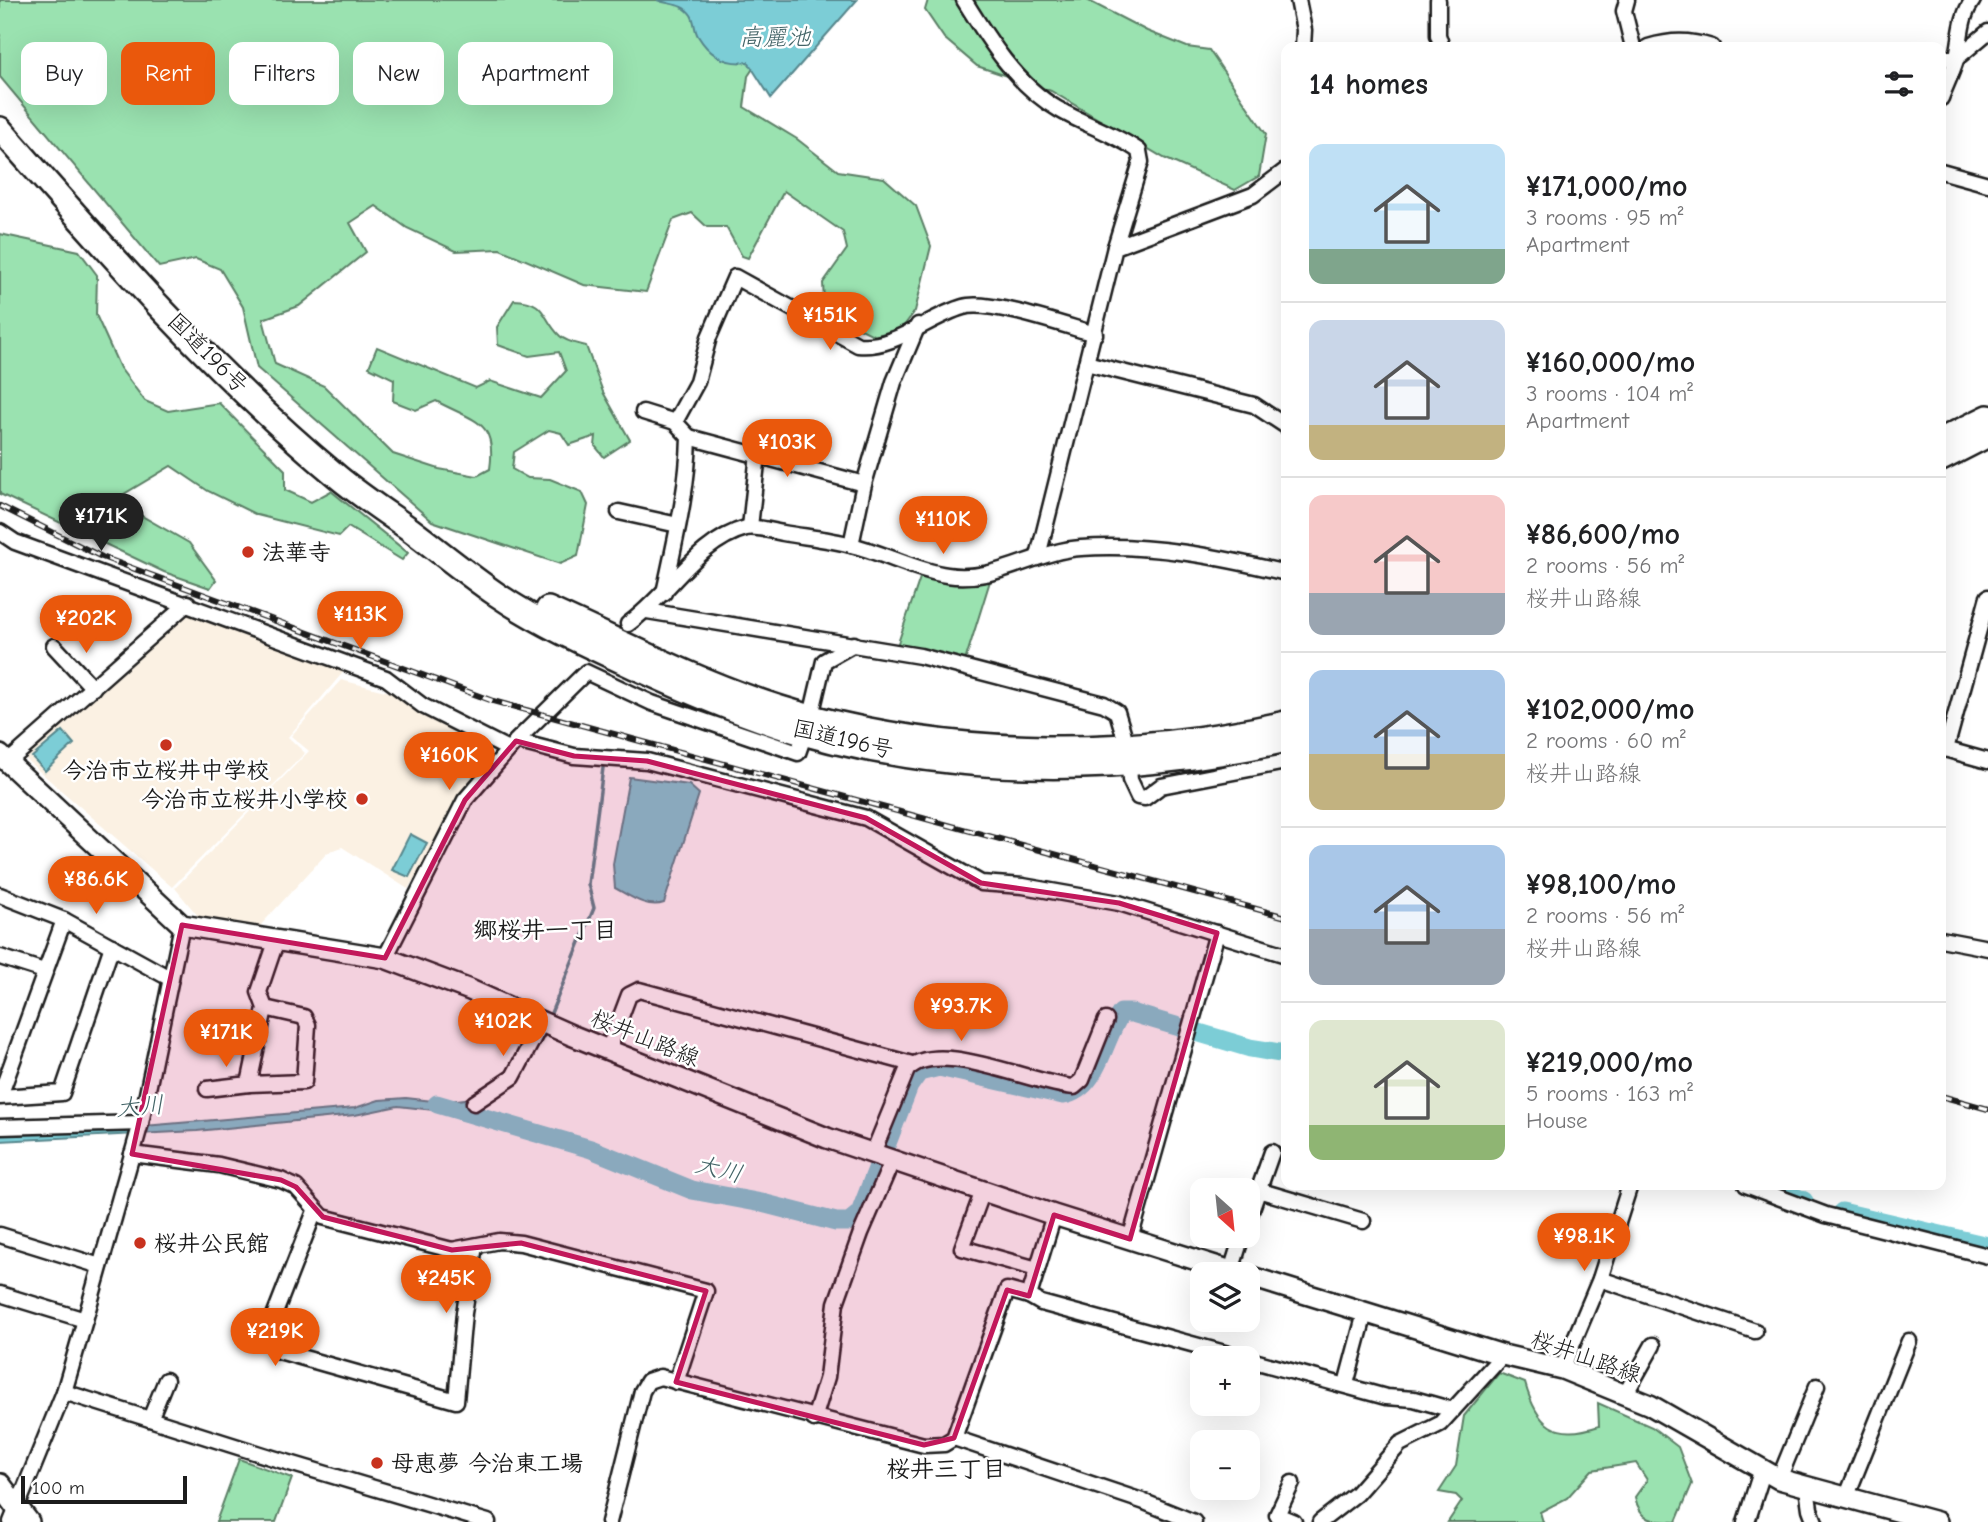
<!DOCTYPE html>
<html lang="en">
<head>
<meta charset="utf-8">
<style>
	body { margin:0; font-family:"Comic Neue","Klee One",sans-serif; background:#f6f6f6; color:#202124; height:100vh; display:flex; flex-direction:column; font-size:26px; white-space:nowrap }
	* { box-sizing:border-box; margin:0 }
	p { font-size:23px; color:#757577 }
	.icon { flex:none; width:38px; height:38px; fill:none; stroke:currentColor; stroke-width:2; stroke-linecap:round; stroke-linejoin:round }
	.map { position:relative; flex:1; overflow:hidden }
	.sheet { position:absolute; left:1281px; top:42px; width:665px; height:1148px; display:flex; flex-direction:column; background:#fff; border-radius:14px; box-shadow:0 7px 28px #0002 }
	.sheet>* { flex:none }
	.top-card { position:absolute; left:21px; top:42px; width:665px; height:63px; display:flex; gap:14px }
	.needle { width:46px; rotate:153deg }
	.controls { position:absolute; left:1190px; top:1178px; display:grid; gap:14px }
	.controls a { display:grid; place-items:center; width:70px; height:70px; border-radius:14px; background:#fff; box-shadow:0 7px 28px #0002; font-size:35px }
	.scale { position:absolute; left:21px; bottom:18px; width:166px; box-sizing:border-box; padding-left:7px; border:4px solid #1c1c1c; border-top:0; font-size:19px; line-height:24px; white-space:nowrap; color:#1c1c1c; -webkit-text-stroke:5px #fff; paint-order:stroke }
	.price { position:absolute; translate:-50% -60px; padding:0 16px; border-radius:24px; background:#ea580c; color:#fff; font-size:23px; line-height:46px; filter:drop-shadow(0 2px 4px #0008) }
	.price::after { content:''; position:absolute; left:50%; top:42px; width:21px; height:16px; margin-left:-10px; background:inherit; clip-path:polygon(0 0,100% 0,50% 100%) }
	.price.active { background:#222; color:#fff }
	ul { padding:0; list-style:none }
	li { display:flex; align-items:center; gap:21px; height:175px; padding:0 28px }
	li+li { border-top:2px solid #e0e0e0 }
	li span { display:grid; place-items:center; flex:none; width:196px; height:140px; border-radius:14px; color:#555 }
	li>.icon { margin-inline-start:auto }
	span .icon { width:84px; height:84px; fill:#fffc; stroke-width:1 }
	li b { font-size:30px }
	h2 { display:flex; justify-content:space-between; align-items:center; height:84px; padding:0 28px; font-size:30px }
	.tag { padding:0 24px; border-radius:14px; background:#fff; box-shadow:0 7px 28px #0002; font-size:24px; line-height:63px }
	.tag.active { background:#ea580c; color:#fff }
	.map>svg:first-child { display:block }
</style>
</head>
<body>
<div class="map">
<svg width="1988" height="1522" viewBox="0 0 1988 1522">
	<rect width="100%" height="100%" fill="#fff"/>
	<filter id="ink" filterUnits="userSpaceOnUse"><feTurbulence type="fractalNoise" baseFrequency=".0143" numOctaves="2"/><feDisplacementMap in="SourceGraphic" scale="14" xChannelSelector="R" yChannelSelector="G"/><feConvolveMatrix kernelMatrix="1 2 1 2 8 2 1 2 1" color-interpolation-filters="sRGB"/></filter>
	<g filter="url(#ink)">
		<g fill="#fbf1e3">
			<path d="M191,608L345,670L288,737L305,753L172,887L23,757Z"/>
			<path d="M341,680L401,695L494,747L408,889L342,847L327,853L258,928L218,924L198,916L175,888L309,751L291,736Z"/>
		</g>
		<g fill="#9ae2b0" stroke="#5b7f66" stroke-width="2">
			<path d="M0,0H799L748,76L744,107L797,139L838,171L884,178L916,206L931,246L915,311L903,327L875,336L857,327L824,301L823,283L847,249L843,232L784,191L748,258L742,256L726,227H707L692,213L673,220L646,292L584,285L500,249L456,251L407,228L376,206L350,223L366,252L299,306L263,319L275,364L324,386L393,454L439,469L477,476L490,469C497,420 475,422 436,401L416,410L393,401L394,379L369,367L377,347L476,388L490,381L541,398L566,371L559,352L529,356L498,345L497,327L514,300C548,301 541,318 560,336C566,342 579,344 586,346L603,392L630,440L604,457L595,446L596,436L569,445L561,433L549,430L514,452L512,469L528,478L550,479L582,492L588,505L578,556L560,564L432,521L257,368L243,307L220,269L196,259L159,267L0,77Z"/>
			<path d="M928,0H1087L1147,31L1187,47L1209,50L1266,134L1259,176L1235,190L1164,158L1051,91L977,66L944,38L925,10Z"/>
			<path d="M0,234L79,251L97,275L96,315L120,368L145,401L168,411L219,403L285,470V490L311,502L331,491L408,553L402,560L348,527L339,536L257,515L208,491L171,466L114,500L189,543L216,580L210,588L164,572L0,494Z"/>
			<path d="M924,566L969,580L990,581L965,661L897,646Z"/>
			<path d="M1499,1373L1525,1383C1537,1426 1555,1441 1599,1426L1598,1403L1652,1427L1678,1447L1692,1484L1676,1522C1653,1522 1640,1521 1635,1497L1647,1480L1636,1463L1592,1470L1567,1498L1540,1512L1543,1522H1448L1462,1501L1456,1495L1439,1492L1456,1466L1464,1416Z"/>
			<path d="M239,1459L292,1478L276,1522H216Z"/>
		</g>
		<g fill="#7ccdd6" stroke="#56868c" stroke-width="2">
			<path d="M657,0H857L771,98L748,62C726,65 710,56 698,36C694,30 695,21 691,15C683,3 669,5 657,0Z"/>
			<path d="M63,731L74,744L45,771L32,757Z"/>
			<path d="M629,777L689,785L699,794L664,903C647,909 630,896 615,888L613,864Z"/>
			<path d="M410,834L427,843L409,877L392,870Z"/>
			<path d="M406,1098L442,1102L465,1099V1107L460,1113L398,1106L355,1115L197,1131L0,1141V1131L144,1126L355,1108L379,1100Z"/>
		</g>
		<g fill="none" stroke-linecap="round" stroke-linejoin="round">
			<path stroke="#56868c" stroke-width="3.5" d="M549,1018L594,908L588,884L603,768"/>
			<g stroke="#7ccdd6" stroke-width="19">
				<path d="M437,1104L591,1149L692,1190L762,1203L836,1222H849L860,1213L909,1086L919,1072L939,1067L1063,1095C1098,1090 1103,1039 1121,1013H1132L1250,1048L1286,1054"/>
				<path d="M1768,1185L1804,1201"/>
				<path d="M1842,1212L1988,1246"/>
			</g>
			<path stroke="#ddd" stroke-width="14" stroke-dasharray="14 7" stroke-linecap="butt" d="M583,675L628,624"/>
			<g stroke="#1c1c1c" stroke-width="19">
				<g id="minor">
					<path d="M964,0C988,39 1017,86 1058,109C1085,125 1114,133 1139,151L1141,162L1115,247L1038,556"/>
					<path d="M1298,0L1304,30L1303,47"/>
					<path d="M1438,0V35L1442,47"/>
					<path d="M1627,0L1624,11L1633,47"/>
					<path d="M1648,47C1671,40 1689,40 1712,47"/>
					<path d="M1941,58H1957L1988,32"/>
					<path d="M1941,98C1946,85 1952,73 1956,60C1962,39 1959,19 1973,0"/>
					<path d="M1941,171L1988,184"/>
					<path d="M1115,247L1253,195L1286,170"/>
					<path d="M1086,363L1254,405L1286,426"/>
					<path d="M643,412L675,422"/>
					<path d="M689,437L864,484L851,545"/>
					<path d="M864,484L894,382L918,325"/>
					<path d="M619,512L678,525"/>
					<path d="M750,527L758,454"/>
					<path d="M0,532L15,542L386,678L423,706L508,749"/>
					<path d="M664,593C675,541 688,490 689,437L675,422L697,382L709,337L735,277L858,345C895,349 928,317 963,307C989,299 1066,326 1095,334"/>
					<path d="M647,611L920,656L1104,704L1117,712L1127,745L1130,780L1138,797L1145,798L1161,786L1286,762"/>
					<path d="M628,624C668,596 697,541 746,528C757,526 772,531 783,533C806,537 829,539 851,545C884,553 914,570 947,575C996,583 1034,551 1081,548C1149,543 1220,557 1286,573"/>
					<path d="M54,646L93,688"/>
					<path d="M586,672L652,703L798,753L811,716L824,661L854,644"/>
					<path d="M516,741L574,756L647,761L866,818L981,883L1023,886L1119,903L1286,955"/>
					<path d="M1941,748L1988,761"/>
					<path d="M1946,749L1988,597"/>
					<path d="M8,762L188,603"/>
					<path d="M0,895L64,920L171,979"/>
					<path d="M1941,939L1988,948"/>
					<path d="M0,957L44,971"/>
					<path d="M385,958L465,800L518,739L583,675"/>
					<path d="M265,1008L249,1084L304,1082L308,1025L304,1017L265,1008L259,992L277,939"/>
					<path d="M609,1048L629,995L639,990L912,1064"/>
					<path d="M207,1089L249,1084"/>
					<path d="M0,1096L64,920"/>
					<path d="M0,1097L62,1093L112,946"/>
					<path d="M474,1103L513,1077L542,1022"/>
					<path d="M0,1127L141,1123"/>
					<path d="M873,1153L907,1070C936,1037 1034,1085 1074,1087L1082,1080L1106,1020"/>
					<path d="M132,1154L219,1165L281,1180L296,1187L323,1217L452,1250L499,1241L521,1243L706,1291L676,1382"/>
					<path d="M1746,1185L1826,1215L1988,1256"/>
					<path d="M1258,1190L1363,1221"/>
					<path d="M983,1191L962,1248L1037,1269"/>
					<path d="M315,1211L270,1326L279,1351L456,1401L464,1313L475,1246"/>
					<path d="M1248,1220L1272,1152"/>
					<path d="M0,1235L100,1266"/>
					<path d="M1130,1239L1217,933"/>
					<path d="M1231,1271L1242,1236"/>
					<path d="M1600,1279L1755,1331"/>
					<path d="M0,1294L85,1320"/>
					<path d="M1029,1296L1041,1303L1386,1397L1414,1399L1453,1410"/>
					<path d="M1562,1369L1600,1279L1630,1185"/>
					<path d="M1346,1384L1365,1313"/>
					<path d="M64,1392L273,1458L488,1522"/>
					<path d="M1626,1393L1653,1345"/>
					<path d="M150,1419L166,1380"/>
					<path d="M814,1419L827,1377L836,1303L861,1233L893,1159"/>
					<path d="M954,1438L1142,1501L1194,1522"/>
					<path d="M1779,1479L1817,1386"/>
					<path d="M1292,1483L1277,1515L1294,1522"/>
					<path d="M1807,1488L1810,1509L1815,1522"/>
					<path d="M1846,1498L1909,1341"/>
					<path d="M11,1522L64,1392L85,1320L141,1123L182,925"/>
					<path d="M609,1522L642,1391L648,1381L660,1377L924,1445L944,1444L954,1438L1007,1290L1029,1296L1054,1215"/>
					<path d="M1320,1522L1356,1494L1400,1444L1440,1424L1503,1355"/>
				</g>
			</g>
			<g stroke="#1c1c1c" stroke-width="21">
				<path id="tertiary" d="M1746,1522L1762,1472"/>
			</g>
			<g stroke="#1c1c1c" stroke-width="24">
				<g id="secondary">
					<path d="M0,755L182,925L385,958L470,990L571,1035L827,1138L1054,1215L1241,1274"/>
					<path d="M1248,1276L1503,1355L1562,1369L1650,1405L1779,1479L1937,1522"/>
				</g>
			</g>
			<g stroke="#1c1c1c" stroke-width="26">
				<path id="primary" d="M0,1485L28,1522"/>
			</g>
			<g stroke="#1c1c1c" stroke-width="28">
				<g id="trunk">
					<path d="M0,129C106,250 214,374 338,477C361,496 387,513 411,530C439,551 467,574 496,594C540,624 589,646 637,668C689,692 743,715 799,732C955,777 1129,776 1286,740"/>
					<path d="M1941,440L1988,417"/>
					<path d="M1941,459L1988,435"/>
					<path d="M548,609C633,647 717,692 808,716C963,757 1130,758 1286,723"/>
				</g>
			</g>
			<use href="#minor" stroke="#fff" stroke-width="14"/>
			<use href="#tertiary" stroke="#fff" stroke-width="16"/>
			<use href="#secondary" stroke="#fff" stroke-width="19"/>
			<use href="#primary" stroke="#fff" stroke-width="21"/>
			<use href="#trunk" stroke="#fff" stroke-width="23"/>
			<g stroke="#1c1c1c" stroke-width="6">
				<g id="rail">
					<path d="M0,506L102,557L493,701L1286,917"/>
					<path d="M1941,1096L1988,1109"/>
				</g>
			</g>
			<use href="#rail" stroke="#fff" stroke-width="3.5" stroke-dasharray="10" stroke-linecap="butt"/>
		</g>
	</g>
	<path fill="#c2185b" fill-opacity="0.2" stroke="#c2185b" stroke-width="5" stroke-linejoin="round" d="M516,741L574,756L647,761L866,818L981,883L1119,903L1217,933L1130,1239L1054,1215L1029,1296L1007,1290L954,1438L924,1445L676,1382L706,1291L521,1243L452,1250L323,1217L296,1187L281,1180L132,1154L182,925L385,958L465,800Z"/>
	<g fill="#c8321e" stroke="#fff" stroke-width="2.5">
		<circle cx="248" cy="552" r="7"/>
		<circle cx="166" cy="745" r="7"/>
		<circle cx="362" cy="799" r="7"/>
		<circle cx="140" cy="1243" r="7"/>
		<circle cx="377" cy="1463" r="7"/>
	</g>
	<g text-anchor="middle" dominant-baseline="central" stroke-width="5" stroke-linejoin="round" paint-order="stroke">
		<g font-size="23" fill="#1c1c1c" stroke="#fff">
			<text transform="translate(208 353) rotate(45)">国道196号</text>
			<text transform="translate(843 739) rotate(13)">国道196号</text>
			<text transform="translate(645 1038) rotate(22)">桜井山路線</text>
			<text transform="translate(1586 1357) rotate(19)">桜井山路線</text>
		</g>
		<g font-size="23" font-weight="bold" fill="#1c1c1c" stroke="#fff" text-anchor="start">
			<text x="262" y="552">法華寺</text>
			<text x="166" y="770" text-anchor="middle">今治市立桜井中学校</text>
			<text x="348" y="799" text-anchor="end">今治市立桜井小学校</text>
			<text x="154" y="1243">桜井公民館</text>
			<text x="391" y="1463">母恵夢 今治東工場</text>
		</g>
		<g font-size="24" font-style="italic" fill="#426366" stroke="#fff">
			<text x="775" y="37">高麗池</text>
			<text transform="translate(140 1106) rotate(-4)">大川</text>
			<text transform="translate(719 1169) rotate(14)">大川</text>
		</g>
		<g font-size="24" font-weight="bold" fill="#1c1c1c" stroke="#fff">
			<text x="545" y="930">郷桜井一丁目</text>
			<text x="946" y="1469">桜井三丁目</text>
		</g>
	</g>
</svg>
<div class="controls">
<a><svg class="needle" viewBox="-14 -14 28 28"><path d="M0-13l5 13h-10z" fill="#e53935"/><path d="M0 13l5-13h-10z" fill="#757577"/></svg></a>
<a><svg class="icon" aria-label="layers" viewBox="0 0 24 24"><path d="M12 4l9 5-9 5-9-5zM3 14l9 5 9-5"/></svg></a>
<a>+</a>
<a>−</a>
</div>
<div class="scale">100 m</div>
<b class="price" style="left:830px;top:352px">¥151K</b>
<b class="price" style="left:787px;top:479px">¥103K</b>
<b class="price active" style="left:101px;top:553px">¥171K</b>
<b class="price" style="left:943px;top:556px">¥110K</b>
<b class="price" style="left:360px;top:651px">¥113K</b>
<b class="price" style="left:86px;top:655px">¥202K</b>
<b class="price" style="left:449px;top:792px">¥160K</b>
<b class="price" style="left:96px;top:916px">¥86.6K</b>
<b class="price" style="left:961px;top:1043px">¥93.7K</b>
<b class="price" style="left:503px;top:1058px">¥102K</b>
<b class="price" style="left:226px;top:1069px">¥171K</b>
<b class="price" style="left:1584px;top:1273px">¥98.1K</b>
<b class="price" style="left:446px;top:1315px">¥245K</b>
<b class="price" style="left:275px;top:1368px">¥219K</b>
<div class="top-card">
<a class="tag">Buy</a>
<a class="tag active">Rent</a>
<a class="tag">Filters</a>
<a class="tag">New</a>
<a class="tag">Apartment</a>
</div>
<section class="sheet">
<h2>14 homes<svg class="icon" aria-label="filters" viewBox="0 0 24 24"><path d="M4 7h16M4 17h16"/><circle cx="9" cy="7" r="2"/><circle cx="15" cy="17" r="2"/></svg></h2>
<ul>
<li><span style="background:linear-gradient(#bfe0f5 75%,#7fa58c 0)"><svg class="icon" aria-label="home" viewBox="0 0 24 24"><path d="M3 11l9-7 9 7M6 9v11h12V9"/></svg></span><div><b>¥171,000/mo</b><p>3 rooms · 95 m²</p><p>Apartment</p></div></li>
<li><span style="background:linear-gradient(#c9d6e8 75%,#c2b280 0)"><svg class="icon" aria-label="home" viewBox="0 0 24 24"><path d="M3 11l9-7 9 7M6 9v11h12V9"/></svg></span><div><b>¥160,000/mo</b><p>3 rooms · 104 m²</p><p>Apartment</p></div></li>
<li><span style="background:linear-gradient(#f6c9c9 70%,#9aa5b1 0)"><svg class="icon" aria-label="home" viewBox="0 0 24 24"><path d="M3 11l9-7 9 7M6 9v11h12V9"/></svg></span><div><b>¥86,600/mo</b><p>2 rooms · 56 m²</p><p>桜井山路線</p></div></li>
<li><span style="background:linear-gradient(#a9c7e8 60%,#c2b280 0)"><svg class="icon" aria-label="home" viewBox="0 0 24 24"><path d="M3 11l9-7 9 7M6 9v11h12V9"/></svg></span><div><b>¥102,000/mo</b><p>2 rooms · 60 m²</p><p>桜井山路線</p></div></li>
<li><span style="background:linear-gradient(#a9c7e8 60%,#9aa5b1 0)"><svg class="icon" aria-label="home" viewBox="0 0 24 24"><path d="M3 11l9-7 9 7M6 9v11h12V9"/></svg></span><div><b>¥98,100/mo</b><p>2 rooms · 56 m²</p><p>桜井山路線</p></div></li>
<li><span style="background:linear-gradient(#dfe7d0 75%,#8fb573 0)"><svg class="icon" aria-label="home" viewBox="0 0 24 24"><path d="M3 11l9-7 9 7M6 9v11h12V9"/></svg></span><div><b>¥219,000/mo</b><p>5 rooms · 163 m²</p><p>House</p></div></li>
</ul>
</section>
</div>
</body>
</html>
